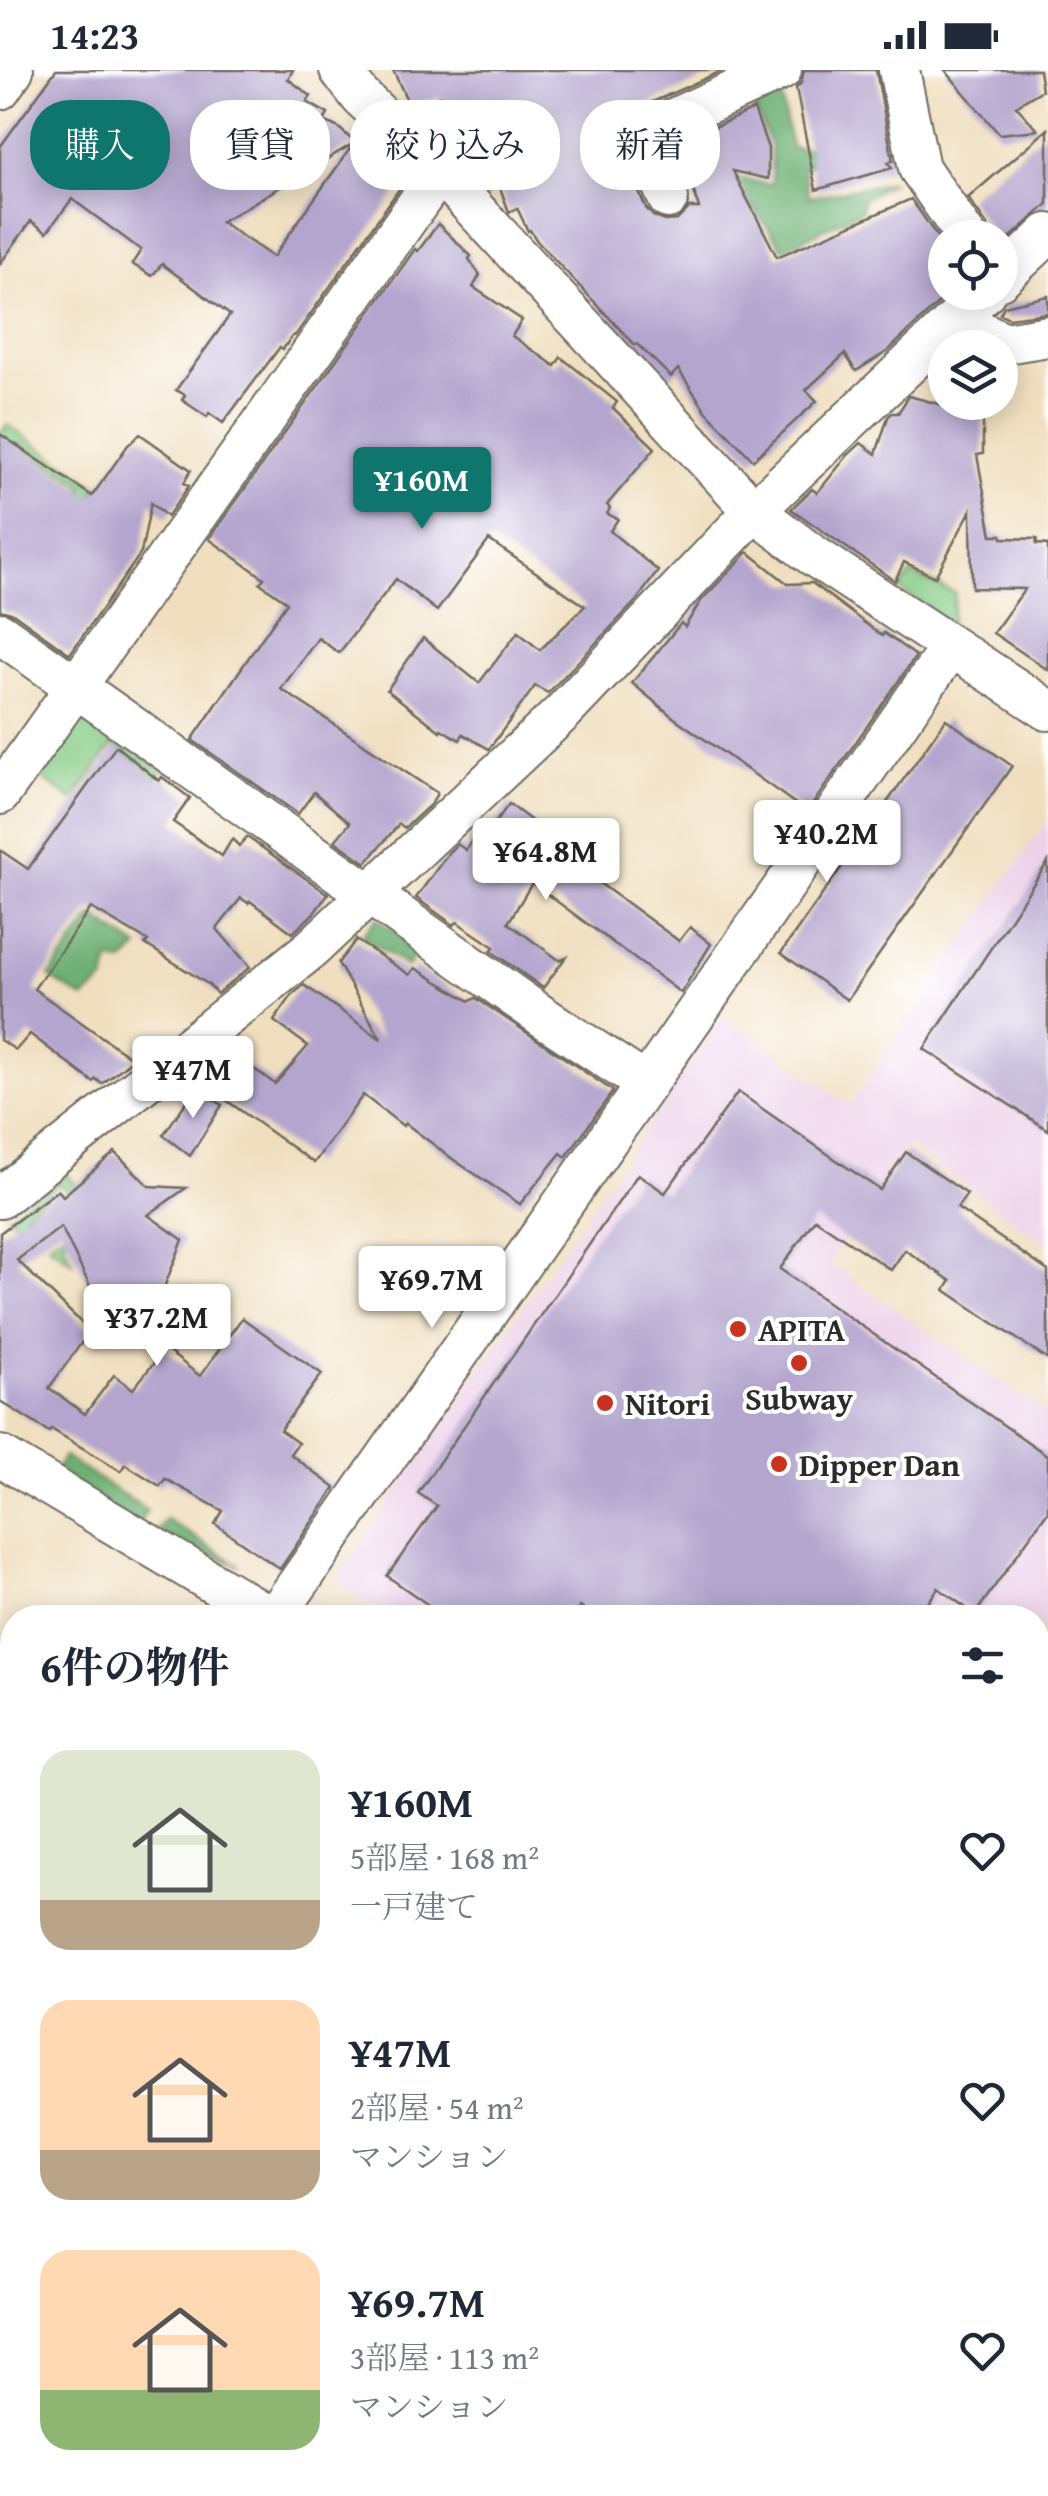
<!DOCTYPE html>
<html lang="ja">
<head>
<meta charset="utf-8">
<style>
	body { margin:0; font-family:"Gentium Book Plus","Noto Serif JP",serif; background:#f6f6f7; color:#1f2937; height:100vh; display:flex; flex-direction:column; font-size:38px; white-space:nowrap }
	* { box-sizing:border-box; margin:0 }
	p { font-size:32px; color:#747a83 }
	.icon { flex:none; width:55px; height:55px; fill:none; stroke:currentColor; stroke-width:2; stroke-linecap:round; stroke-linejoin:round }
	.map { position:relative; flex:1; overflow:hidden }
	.side { position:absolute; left:0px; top:1535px; width:1050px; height:892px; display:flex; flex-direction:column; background:#fff; border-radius:40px 40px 0 0; box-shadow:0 5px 25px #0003 }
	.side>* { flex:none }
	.top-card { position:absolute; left:30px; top:30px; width:990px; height:90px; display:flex; gap:20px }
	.fabs { position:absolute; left:928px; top:150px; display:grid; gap:20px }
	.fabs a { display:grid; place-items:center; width:90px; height:90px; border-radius:50%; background:#fff; box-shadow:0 5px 25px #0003; font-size:50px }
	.price { position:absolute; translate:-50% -85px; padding:0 22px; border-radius:10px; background:#fff; color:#222; font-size:32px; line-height:65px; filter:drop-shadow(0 2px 5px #0008) }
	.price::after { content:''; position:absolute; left:50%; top:60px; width:30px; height:22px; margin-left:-15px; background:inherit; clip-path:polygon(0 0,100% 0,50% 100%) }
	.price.on { background:#0f766e; color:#fff }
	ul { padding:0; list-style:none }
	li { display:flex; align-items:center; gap:30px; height:250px; padding:0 40px }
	li span { display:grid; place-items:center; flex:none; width:280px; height:200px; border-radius:30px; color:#555 }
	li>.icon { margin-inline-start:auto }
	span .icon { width:120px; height:120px; fill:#fffc; stroke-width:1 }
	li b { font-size:42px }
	h2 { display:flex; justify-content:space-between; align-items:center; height:120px; padding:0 40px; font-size:42px }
	.tag { padding:0 35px; border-radius:40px; background:#fff; box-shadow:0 5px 25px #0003; font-size:35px; line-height:90px }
	.tag.on { background:#0f766e; color:#fff }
	.status { display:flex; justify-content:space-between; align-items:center; height:70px; padding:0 50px; background:#fff; direction:ltr }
	.status svg { height:28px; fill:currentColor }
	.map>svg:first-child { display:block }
</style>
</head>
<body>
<div class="status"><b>14:23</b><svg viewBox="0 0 49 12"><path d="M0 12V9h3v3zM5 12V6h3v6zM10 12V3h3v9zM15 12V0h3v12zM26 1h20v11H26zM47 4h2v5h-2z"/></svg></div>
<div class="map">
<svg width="1048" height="2426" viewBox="0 0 1048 2426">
	<rect width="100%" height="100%" fill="#fff"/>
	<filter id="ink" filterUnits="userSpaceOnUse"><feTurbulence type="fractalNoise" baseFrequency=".01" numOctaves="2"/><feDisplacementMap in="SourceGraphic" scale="20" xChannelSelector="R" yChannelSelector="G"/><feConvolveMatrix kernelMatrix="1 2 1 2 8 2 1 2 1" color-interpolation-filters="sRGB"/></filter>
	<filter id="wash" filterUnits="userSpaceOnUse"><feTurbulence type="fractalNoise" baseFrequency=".0048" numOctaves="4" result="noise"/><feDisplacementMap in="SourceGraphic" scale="40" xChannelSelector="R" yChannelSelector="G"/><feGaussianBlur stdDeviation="2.25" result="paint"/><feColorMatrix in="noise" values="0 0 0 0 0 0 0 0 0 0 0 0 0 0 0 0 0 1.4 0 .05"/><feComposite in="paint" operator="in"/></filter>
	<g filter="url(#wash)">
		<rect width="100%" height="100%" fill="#f0dfbf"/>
		<path fill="#edd1e9" d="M1048,749V1174L907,1075L829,1193L1048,1345V1550L1038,1561V1548L393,1547L335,1512L723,946L850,1035Z"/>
		<g fill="#87cc86" stroke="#597c58" stroke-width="2.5">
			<path d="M7,355L98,416L88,433L79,428L84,416L17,373L0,396V363Z"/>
			<path d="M911,504L955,523L951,554L899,519Z"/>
			<path d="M78,641L163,700L120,758L110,753L149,699L113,674L73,730L34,702Z"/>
			<path d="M64,1102L128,1169L103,1150L63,1172L72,1191L48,1174L87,1145L59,1113L24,1144L31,1151L19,1154L8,1146Z"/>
		</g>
		<g fill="#6db073" stroke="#4c6e4f" stroke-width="2.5">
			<path d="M779,14L791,77L818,80L820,93L803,96L809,127L892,112L863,129L861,141L783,179L745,126L726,106L772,115L771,77L753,31L671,67L690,124L680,126L656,66Z"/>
			<path d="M93,846L139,878L123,893L110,891L105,910L84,929L49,907Z"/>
			<path d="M377,848L419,878L407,897L362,865Z"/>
			<path d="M64,1387L147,1440L138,1455L55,1401Z"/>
			<path d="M166,1449L240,1496L156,1463Z"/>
		</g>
		<g id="blocks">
			<g fill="#b3a5ce" fill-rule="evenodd">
				<path d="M56,0H293L288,9L311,26L307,32L328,44L324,51L339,58L402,115L295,266L293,265L283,279L280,277L223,353L209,343L207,347L182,330L185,325L176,320L230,245L162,194L152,206L132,194L141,180L72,129L47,162L31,151L0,194V77ZM354,73L273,187L221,152Z"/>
				<path d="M393,0H724L630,42L620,51L614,64L646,138L653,146L664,151L677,150L689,138H699L679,73L754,39L768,78V109L733,101L777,187L911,129L945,178V227L888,281L856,301L845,284L806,320L817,331L753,390L706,341L678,299L671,307L637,274L635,275L537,171L530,160L528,161L517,138L509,142L499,115L489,120L479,110L455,65L457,64L439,26L411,39Z"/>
				<path d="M804,0H876L893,91L888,92L892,98L816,120L796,18L801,13Z"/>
				<path d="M945,0H1039L1042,20L1016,36L1038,60L999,64Z"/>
				<path d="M1048,59V134L1010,168H991L987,155L968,128Z"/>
				<path d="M438,154L471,186L469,189L480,205L473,217L522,250L512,266L555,296L561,287L617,332L613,338L655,378L607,435L610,438L607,444L618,449L610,461L658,501L637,530L548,623L535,616L489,679L463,664L460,670L441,659L440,661L387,620L423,568L479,613L518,562L540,580L585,536L489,470L437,541L396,509L339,583L318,568L281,619L437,723L432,733L405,758L399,754L366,793L335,771L350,753L314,722L298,744L192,670L287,532L260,513L264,508L209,469L415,179L418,181Z"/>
				<path d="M1048,226V243L1009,248L1000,244L1004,236Z"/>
				<path d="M909,326L946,336V332H983V384L977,385L992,465H1002V468L1037,469L1036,474L1048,475V600L993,563L1025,519L972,518L971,440L935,507L904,492L895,511L791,439L812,419L817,423L848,385L861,373L876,384L888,347L892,343H898Z"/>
				<path d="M0,364L92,426L128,375L140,364L191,400L184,413L189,416L167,447L151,433L141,483L70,584L14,544L0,540Z"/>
				<path d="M748,482L788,514L812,513L882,566L884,563L916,586L807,742L673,647L632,613L681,553L685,557L700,532Z"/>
				<path d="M946,649L1012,696L847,930L781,883Z"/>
				<path d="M116,676L159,711L162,707L190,728L173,752L222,786L232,769L239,776L247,767L328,824L314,843L293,863L250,831L248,833L241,828L217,859L250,897L217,924L209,915L145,874L148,871L91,838L34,919L133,989L102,1014L96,1009L93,1012L30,964L16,980L0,970V780L28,799Z"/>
				<path d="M509,734L533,752L531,753L560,772L554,780L679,871L690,857L711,874L681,923L532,813L508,853L559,890L566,887L543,918L491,881L494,877L457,852L454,855L416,828L449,782L457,774L466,780L478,761L485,766Z"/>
				<path d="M1048,792V1060L924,979Z"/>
				<path d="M356,870L410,905L415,898L470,931L476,928L613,1021L566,1087L561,1083L520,1134L454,1090L405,1053L403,1056L363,1025L314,1093L226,1030L250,996L275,1014L308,976L274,951L293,924L304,915L381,969L338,893Z"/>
				<path d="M197,1017L222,1035L190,1086L163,1065Z"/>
				<path d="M738,1022L880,1120L906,1082L967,1124L957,1138L1048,1201V1290L945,1220L951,1211L905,1180L891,1200L815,1149L780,1199L1048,1386V1441L975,1544L938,1518L918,1548H596L580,1537L573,1548H447L387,1506L437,1436L418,1423L638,1104L665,1123Z"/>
				<path d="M115,1082L149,1116L186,1118L148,1145L183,1170L154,1242L168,1270L123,1251L114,1265L61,1157L17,1190L90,1261L49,1318L85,1344L114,1305L133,1319L165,1279L200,1306L242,1248L322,1304L280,1360L298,1373L290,1384L335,1418L280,1499L215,1454L223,1441L165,1409L160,1416L125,1394L121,1401L51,1359L49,1362L0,1331V1163L58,1120L63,1126Z"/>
			</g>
		</g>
	</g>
	<g filter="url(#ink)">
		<use href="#blocks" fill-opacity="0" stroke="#706a5f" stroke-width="2.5"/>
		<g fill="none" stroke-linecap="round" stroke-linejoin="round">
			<g stroke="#706a5f" stroke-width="44">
				<g id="minor">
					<path d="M340,0L361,27L440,102L754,441L811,484L1048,640"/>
					<path d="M899,0L919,98L967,168"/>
					<path d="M0,19L13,0"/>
					<path d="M668,128L640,64L781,0"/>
					<path d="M1000,209L1048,164"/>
					<path d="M960,246L978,260L1005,273L1048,266"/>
					<path d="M0,563L542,946L646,1014"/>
					<path d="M0,724L440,102"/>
					<path d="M0,1128L311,879L562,643L754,441L985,222"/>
					<path d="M0,1386L272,1548"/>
					<path d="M274,1548L951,577"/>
					<path d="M1038,1666L1048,1676"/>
					<path d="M0,1934L12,1915"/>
					<path d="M1038,2197L1048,2187"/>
					<path d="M698,2426L709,2415"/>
					<path d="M800,2426L812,2415"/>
				</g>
			</g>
			<g stroke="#706a5f" stroke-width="54">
				<g id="major">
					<path d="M1038,1625L1048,1614"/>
					<path d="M1038,2065L1048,2075"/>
					<path d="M1038,2117L1048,2126"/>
					<path d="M230,2426L241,2415"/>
				</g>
			</g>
			<use href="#minor" stroke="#fff" stroke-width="40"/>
			<use href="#major" stroke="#fff" stroke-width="50"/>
			<g stroke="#2b2b2b" stroke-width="8" stroke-dasharray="15 8" stroke-linecap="butt">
				<path d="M1038,2126L1048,2116"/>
				<path d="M734,2426L745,2415"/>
			</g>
		</g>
	</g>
	<g fill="#c8321e" stroke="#fff" stroke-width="4">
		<circle cx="738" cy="1259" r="10"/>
		<circle cx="799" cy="1293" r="10"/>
		<circle cx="605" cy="1333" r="10"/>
		<circle cx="779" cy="1394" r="10"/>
	</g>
	<g text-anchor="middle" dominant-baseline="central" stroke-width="8" stroke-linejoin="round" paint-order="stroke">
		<g font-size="32" font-weight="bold" fill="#2b2b2b" stroke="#fff" text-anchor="start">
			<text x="758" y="1259">APITA</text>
			<text x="799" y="1328" text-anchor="middle">Subway</text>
			<text x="625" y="1333">Nitori</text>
			<text x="799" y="1394">Dipper Dan</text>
		</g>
	</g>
</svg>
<div class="fabs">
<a><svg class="icon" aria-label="locate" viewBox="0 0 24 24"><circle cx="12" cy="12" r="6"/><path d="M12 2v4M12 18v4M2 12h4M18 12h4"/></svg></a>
<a><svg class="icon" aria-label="layers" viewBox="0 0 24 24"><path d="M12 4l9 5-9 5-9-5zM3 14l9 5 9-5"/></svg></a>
</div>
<b class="price on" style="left:422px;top:462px">¥160M</b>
<b class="price" style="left:827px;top:815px">¥40.2M</b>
<b class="price" style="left:546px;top:833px">¥64.8M</b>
<b class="price" style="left:193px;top:1051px">¥47M</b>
<b class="price" style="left:432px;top:1261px">¥69.7M</b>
<b class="price" style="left:157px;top:1299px">¥37.2M</b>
<div class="top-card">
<a class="tag on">購入</a>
<a class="tag">賃貸</a>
<a class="tag">絞り込み</a>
<a class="tag">新着</a>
</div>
<section class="side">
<h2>6件の物件<svg class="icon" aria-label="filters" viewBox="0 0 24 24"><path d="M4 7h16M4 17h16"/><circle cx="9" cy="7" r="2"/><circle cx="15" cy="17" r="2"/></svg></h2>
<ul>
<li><span style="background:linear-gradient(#dfe7d0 75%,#b9a48a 0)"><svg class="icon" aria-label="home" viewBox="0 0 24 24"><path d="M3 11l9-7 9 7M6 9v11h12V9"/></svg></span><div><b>¥160M</b><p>5部屋 · 168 m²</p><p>一戸建て</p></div><svg class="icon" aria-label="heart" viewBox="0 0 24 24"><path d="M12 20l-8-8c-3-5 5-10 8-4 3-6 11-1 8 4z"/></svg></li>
<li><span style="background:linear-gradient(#ffd9b3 75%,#b9a48a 0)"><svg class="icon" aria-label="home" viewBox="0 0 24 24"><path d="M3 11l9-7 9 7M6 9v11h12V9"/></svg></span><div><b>¥47M</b><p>2部屋 · 54 m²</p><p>マンション</p></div><svg class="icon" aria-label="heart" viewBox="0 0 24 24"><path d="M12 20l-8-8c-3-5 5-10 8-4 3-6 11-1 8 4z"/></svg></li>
<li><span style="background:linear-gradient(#ffd9b3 70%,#8fb573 0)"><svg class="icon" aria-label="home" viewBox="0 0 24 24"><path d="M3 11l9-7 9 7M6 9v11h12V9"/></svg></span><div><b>¥69.7M</b><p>3部屋 · 113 m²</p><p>マンション</p></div><svg class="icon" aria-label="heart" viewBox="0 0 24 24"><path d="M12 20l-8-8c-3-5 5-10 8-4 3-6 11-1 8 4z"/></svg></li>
</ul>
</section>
</div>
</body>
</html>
